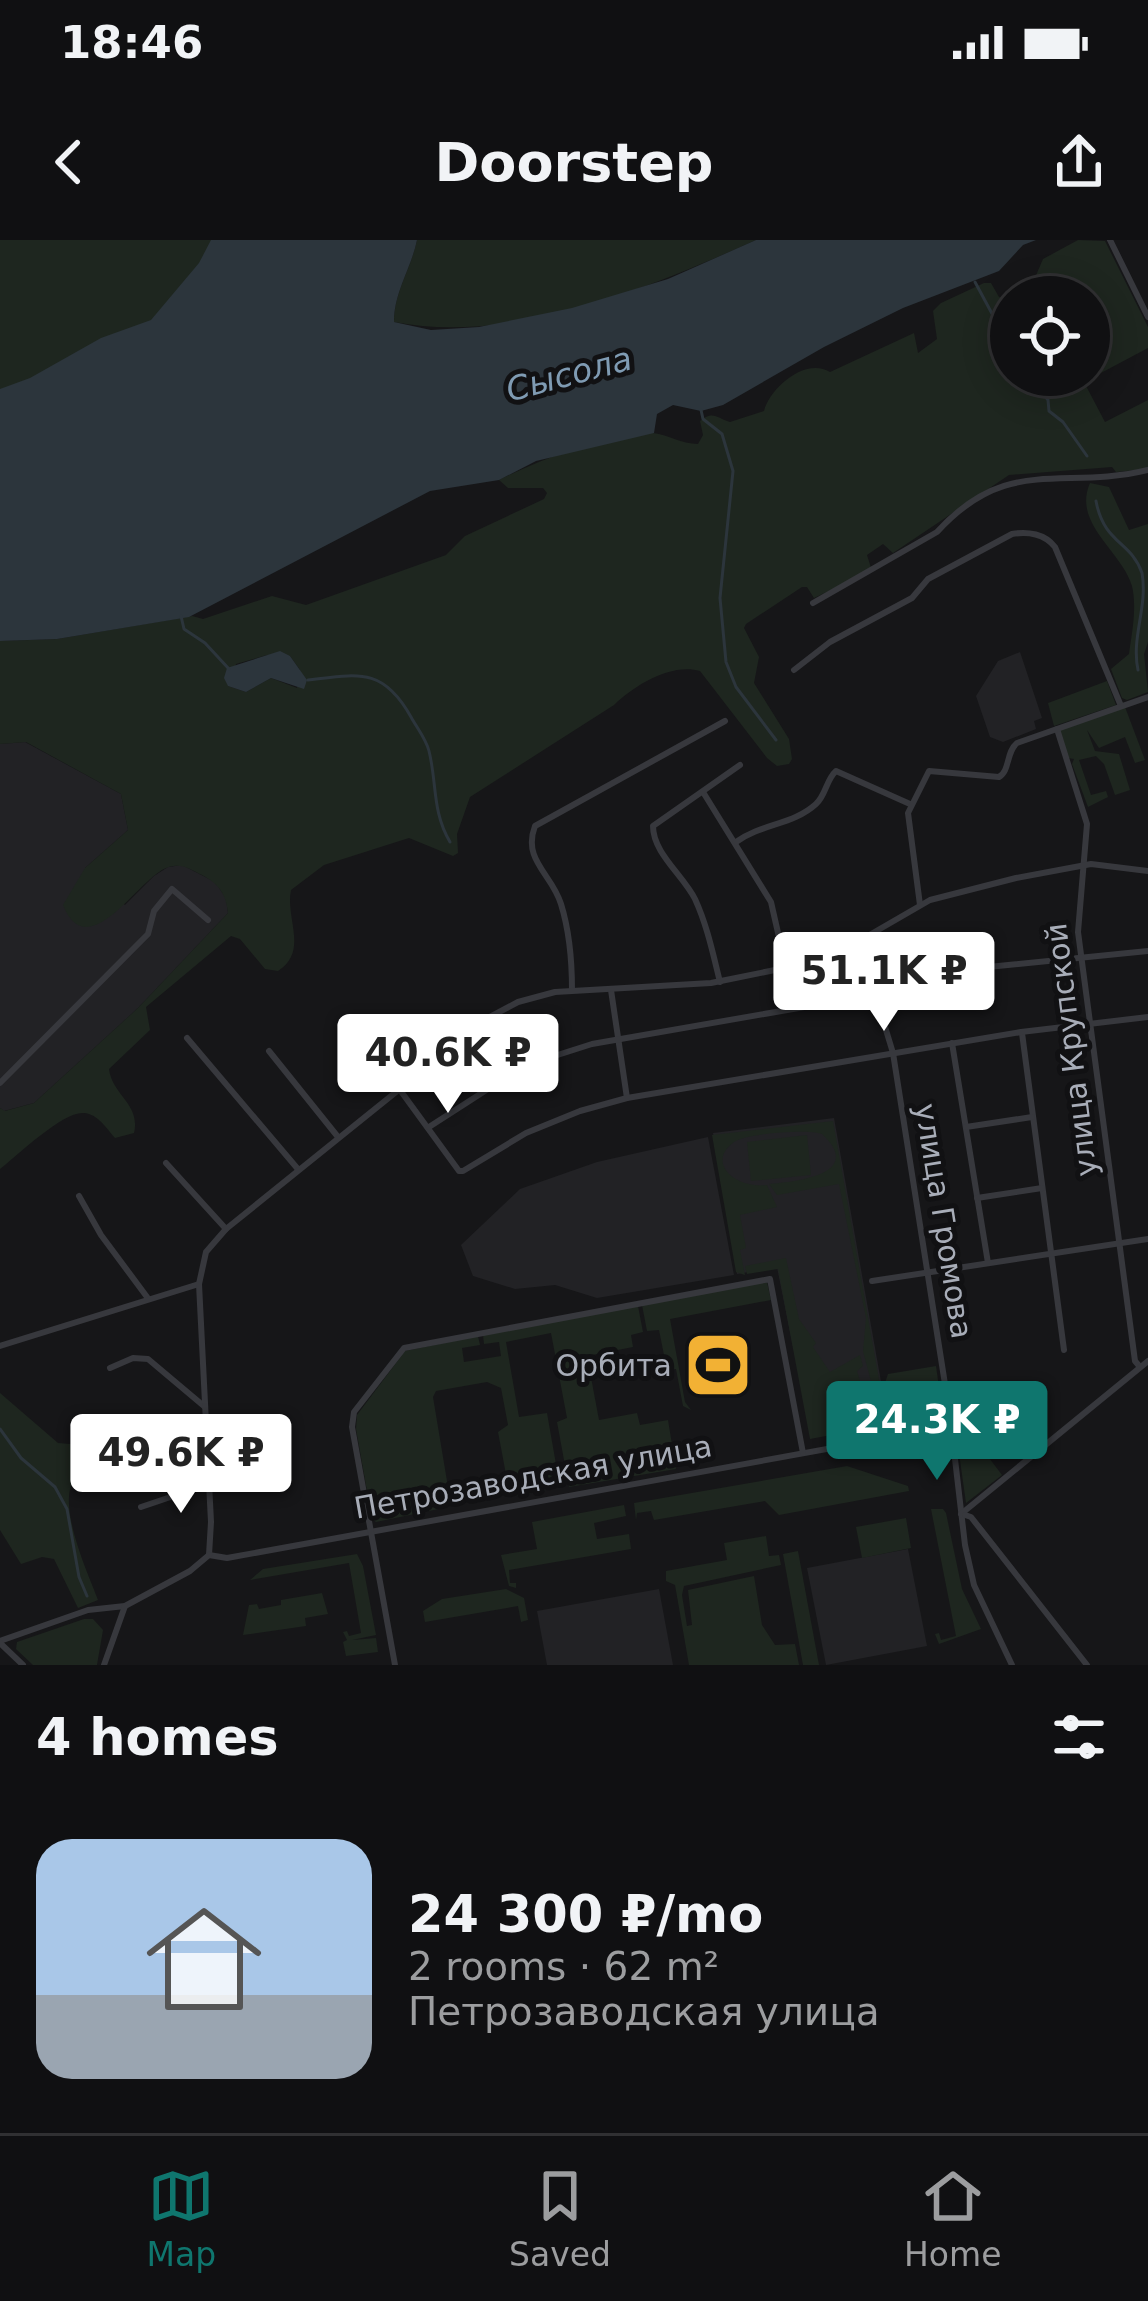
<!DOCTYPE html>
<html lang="en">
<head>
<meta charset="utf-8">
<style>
	body { margin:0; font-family:"DejaVu Sans",sans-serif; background:#1e1e20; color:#f1f3f6; height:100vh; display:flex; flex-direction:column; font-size:45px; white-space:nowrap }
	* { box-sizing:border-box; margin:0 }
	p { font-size:39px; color:#9c9d9f }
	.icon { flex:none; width:66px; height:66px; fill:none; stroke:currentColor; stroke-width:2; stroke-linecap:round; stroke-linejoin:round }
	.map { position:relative; height:1425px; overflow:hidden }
	.drawer { display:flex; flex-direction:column; background:#101012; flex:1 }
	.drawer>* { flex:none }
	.controls { position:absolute; left:990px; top:36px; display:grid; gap:24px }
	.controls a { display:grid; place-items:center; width:120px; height:120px; border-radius:50%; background:#101012; box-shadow:0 6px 30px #0003,0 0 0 3px #303032; font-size:60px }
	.price { position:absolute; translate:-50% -102px; padding:0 27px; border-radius:12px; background:#fff; color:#222; font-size:39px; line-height:78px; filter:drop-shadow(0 3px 6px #0008) }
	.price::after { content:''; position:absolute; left:50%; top:72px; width:36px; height:27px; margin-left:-18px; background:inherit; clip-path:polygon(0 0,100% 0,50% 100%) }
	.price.active { background:#0f766e; color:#fff }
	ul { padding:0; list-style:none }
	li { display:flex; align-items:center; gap:36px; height:300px; padding:0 36px }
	li span { display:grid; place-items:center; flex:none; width:336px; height:240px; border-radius:36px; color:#555 }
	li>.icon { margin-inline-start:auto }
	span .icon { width:144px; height:144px; fill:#fffc; stroke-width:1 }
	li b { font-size:51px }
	h2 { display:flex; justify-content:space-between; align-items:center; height:144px; padding:0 36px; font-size:51px }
	.status { display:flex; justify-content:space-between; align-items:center; height:84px; padding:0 60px; background:#101012; direction:ltr }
	.status svg { height:33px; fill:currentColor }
	header { display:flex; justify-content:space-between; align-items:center; height:156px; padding:0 36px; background:#101012; font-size:54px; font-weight:700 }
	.menu { display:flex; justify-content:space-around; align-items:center; height:168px; border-top:3px solid #303032; background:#101012; font-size:33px; color:#9c9d9f }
	.menu a { display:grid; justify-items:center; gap:6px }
	.menu .active { color:#0f766e }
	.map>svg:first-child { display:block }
</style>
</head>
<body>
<div class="status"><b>18:46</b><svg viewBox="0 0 49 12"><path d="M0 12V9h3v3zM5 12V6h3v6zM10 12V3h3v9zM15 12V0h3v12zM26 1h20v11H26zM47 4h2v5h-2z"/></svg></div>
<header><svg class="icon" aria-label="back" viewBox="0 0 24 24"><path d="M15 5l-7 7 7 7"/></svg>Doorstep<svg class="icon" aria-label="share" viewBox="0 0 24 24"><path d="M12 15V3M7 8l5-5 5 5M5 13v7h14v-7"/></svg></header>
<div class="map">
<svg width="1148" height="1425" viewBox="0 0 1148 1425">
	<rect width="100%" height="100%" fill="#161618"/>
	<g fill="#222225">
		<path d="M1020,412L1042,478L1034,481L1036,489L1003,502L990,497L976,456L998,421Z"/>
		<path d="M25,502L121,554L128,590L85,628L125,665L154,636L168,627L182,625L215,642L226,658L228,673L138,768L34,863L4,871L0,868V504Z"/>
		<path d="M834,878L882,1147L811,1146L793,1107L777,1027L737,1034L713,893Z"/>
		<path d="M708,897L734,1035L597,1058L555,1045L515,1049L473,1036L461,1005L520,949L597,922Z"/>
		<path d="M908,1309L927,1406L826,1425L807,1328Z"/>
		<path d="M659,1349L673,1425H547L537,1371Z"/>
	</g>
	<g fill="#1e261f" fill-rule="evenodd">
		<path d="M0,0H326L0,303Z"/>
		<path d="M417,0H756C649,48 512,105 394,82C394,52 411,29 417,0Z"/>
		<path d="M1078,0L1105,1L1148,87V108L1084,142L1105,182L1148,160V229L1116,232L1112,227L1009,235L893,313L883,304L867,315L872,331L814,358L807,347H802L746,384L744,388L759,417L754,443L789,499L792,519L789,524L777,526L767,518L700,431C670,423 634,446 614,465L470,557L457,594L458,613L453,616L409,598L324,625L291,650C285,678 309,711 278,731L265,729L240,699L231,696L146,767L150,790L109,829C112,855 141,864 134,893L115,898C107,889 98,874 84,873C63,871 18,915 0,929V868L5,871L34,863L138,768L228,673C226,654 219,644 202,635C190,629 180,622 166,628C138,639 88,727 63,665L85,628L128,590L121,554L26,502L0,504V401L57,399L192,376L203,379L272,356L306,365L446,315L465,296L544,259L547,253L543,248H508L499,240C532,223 617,189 653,193C669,195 681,204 698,204L703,195L700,181C713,170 717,178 730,182L764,171C770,148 805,117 830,132L914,93L918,113L937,99L933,71L941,63L984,43H991L999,57L1011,58V135H1089V57H1018L1031,47L1043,19ZM267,415L290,416L300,430L297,448L271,438L246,452L228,446L236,424Z"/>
		<path d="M1090,243L1109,247L1129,290L1148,284V402L1144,414L1148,452L1127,460L1122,458L1111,429L1129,414C1132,392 1137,368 1132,346C1122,311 1072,284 1090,243Z"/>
		<path d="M1107,441L1116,465L1054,486L1048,463Z"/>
		<path d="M1125,467L1145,520L1135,523L1125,497L1099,508L1087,490L1095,511L1119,514L1130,550L1115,555L1104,524L1096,516L1079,520L1091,555L1106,551L1108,557L1088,567L1072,524L1074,519L1068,518L1060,490Z"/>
		<path d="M833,881L880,1145H872L863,1111L866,1078L839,944L777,955L769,944C794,942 866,935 822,894C808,889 747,893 734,902C706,922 734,949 767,945L777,967L740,975L746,1008L740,1010L745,1035L736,1032L712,895Z"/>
		<path d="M807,895L811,935L751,941L747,902Z"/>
		<path d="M786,1018L799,1079L816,1103L813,1107L830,1132L860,1115L863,1126L857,1131L860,1141L868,1143L873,1179L879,1186L810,1199L778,1029L747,1034L745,1026Z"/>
		<path d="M767,1042L771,1060L670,1079L685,1162L691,1170L683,1166L676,1129L667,1130L659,1090L647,1091L642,1065Z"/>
		<path d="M638,1066L643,1092L631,1095L633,1107L587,1116L599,1180L637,1173L640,1185L668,1180L676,1229L569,1247L557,1182L567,1178L551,1093L506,1102L519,1177L547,1173L560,1247L518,1256L508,1245L498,1192L508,1185L501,1148L487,1142L436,1151L433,1157L450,1259L448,1267L376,1282L372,1279L356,1189L357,1175L405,1111L478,1096L480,1105L462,1108L464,1122L501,1116L499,1102L484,1104L483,1095Z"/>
		<path d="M936,1126L943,1175L884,1186L874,1151L883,1149L888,1134Z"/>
		<path d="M0,1153L58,1203L130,1209L135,1215L133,1224C115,1231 95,1223 79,1235C51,1255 89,1335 98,1360L78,1368L54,1319L42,1317L21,1324L0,1290Z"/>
		<path d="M985,1186L995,1200L983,1210L1002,1235L966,1263L956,1192Z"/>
		<path d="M847,1226L908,1246L909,1251L779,1275L765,1261L654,1280L651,1271L637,1273L636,1280L634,1263Z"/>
		<path d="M624,1265L626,1276L594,1283L597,1299L629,1294L631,1309L509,1330L510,1343H516V1348L509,1346L501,1315L537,1309L532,1282Z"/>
		<path d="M931,1269H943L946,1273L962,1349L981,1389L939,1404L935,1394L939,1393L941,1400L956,1396Z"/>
		<path d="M906,1278L911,1308L862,1318L856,1287Z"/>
		<path d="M766,1296L769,1316L779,1315L781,1325L684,1346L682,1355L687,1386L692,1385L688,1350L754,1336L762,1385L775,1405L795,1404L799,1425H689L675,1345L666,1341V1331L727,1320L724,1303Z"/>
		<path d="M798,1311L819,1425H803L783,1314Z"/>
		<path d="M357,1314L363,1326L376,1395L352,1400L376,1398L378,1412L346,1416L343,1402L347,1400L343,1392L347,1391L349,1396L361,1393L349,1323L250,1340L263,1329Z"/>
		<path d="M506,1349L524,1358L528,1380L521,1382L518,1366L425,1382L423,1371L442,1359Z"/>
		<path d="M322,1353L328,1374L305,1378L306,1386L243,1395L249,1365L257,1364L259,1369L281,1365V1360Z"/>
		<path d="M84,1379H93L103,1390L97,1425H33L16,1409L17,1402Z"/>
	</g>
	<g fill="#2c353c">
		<path d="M211,0H417C411,29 394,52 394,82L431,90L479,87L572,68L668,39L756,0H1036L1023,5L999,31L903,68L824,107L723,165L701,171L673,165L657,174L654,193L536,221L499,240L430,251L189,377L57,399L0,401V149L30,138L101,98L151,80L199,23Z"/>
		<path d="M280,411L290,416L307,440L304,449L271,438L246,452L228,446L224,438L227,428Z"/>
	</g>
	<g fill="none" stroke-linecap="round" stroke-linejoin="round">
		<g stroke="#2c353c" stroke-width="3">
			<path d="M975,42L1011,109"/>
			<path d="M1030,135L1048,160L1049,171L1063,182L1087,216"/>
			<path d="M701,170L703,179L722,194L733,231L720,358L726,422L736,447L776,500"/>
			<path d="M1096,261C1104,304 1131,301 1142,333C1148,367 1131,397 1138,430"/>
			<path d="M181,376L184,389L205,403L229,429"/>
			<path d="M308,440C359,434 383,427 411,477C417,488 426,499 429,511C437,543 432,572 450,602"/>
			<path d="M0,1189L21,1218L55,1247L67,1269L79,1337L87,1356"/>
		</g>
		<g stroke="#37383d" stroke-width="6">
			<path d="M1110,0L1148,77"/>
			<path d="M813,363L937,292C1008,214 1062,251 1148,230"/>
			<path d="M794,430L830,402L912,358L928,339L1012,294C1028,291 1045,294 1055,307L1121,466"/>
			<path d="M1057,489L1087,584L1078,692L1135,1121L1140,1127"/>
			<path d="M703,552L771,662L786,728"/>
			<path d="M736,602C763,583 793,585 816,564C826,555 826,540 836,531L910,564"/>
			<path d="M920,665L908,573L929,531L999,537C1010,531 1006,512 1017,503L1148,457"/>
			<path d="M859,701L893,813L950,1176L965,1305L974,1345L1012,1425"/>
			<path d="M720,742C713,714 707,685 695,659C683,635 653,613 653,586L740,525"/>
			<path d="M572,750C572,720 570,693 561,664C552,634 522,620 535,586L725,481"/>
			<path d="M611,750L627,858"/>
			<path d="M879,769L909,737L918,734L1148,711"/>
			<path d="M1022,793L1064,1110"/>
			<path d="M187,798L297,928"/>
			<path d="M952,803L988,1023"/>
			<path d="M269,811L338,897"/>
			<path d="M0,843L148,694L154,671L172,649L208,680"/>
			<path d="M400,850L459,931H463L526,893L580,871L627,858L1021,792L1148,777"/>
			<path d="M429,887L505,838L545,819L592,804L873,755"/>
			<path d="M966,887L1032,877"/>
			<path d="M166,923L226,989"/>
			<path d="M79,956L101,995L147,1057"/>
			<path d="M977,958L1042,948"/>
			<path d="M872,1041L1148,999"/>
			<path d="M0,1106L199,1044"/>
			<path d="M110,1128L133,1118L148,1119L205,1167"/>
			<path d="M141,1267L209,1244"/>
			<path d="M961,1274L1148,1121"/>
			<path d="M965,1275L971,1277L1087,1425"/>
			<path d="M209,1315L211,1282L199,1044L206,1012L226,989L488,778L518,762L555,752L711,743L814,722L847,708L930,660L1016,638L1091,624L1148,631"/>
			<path d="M209,1315L227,1318L926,1191L950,1201"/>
			<path d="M0,1401L88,1370L125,1366L190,1331L209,1315"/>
			<path d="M0,1403L23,1425"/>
			<path d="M104,1425L125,1366"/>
			<path d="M395,1425L352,1187L354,1172L404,1108L770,1039L803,1213"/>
		</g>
	</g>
	<defs>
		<g id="stadium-square" transform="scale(3.45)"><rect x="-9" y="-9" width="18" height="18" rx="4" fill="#f2b134" stroke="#111113"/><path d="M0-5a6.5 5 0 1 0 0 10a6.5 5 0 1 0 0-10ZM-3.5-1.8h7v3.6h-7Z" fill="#111"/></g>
	</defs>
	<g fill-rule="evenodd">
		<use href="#stadium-square" x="718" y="1125"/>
	</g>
	<g text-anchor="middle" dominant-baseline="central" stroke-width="10" stroke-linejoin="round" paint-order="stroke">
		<g font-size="30" fill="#a8adb8" stroke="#111113">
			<text transform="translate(1071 810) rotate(-97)">улица Крупской</text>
			<text transform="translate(944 981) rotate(81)">улица Громова</text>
			<text transform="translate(533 1237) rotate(-10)">Петрозаводская улица</text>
		</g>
		<g font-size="30" fill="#a8adb8" stroke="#111113" text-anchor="end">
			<text x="672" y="1125">Орбита</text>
		</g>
		<g font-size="33" font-style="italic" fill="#7f9bb3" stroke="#111113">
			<text transform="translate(569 134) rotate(-15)">Сысола</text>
		</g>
	</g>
</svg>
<div class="controls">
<a><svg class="icon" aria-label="locate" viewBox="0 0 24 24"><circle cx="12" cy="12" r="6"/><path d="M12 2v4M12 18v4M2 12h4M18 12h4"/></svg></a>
</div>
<b class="price" style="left:884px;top:794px">51.1K ₽</b>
<b class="price" style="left:448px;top:876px">40.6K ₽</b>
<b class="price active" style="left:937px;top:1243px">24.3K ₽</b>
<b class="price" style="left:181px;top:1276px">49.6K ₽</b>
</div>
<section class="drawer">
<h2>4 homes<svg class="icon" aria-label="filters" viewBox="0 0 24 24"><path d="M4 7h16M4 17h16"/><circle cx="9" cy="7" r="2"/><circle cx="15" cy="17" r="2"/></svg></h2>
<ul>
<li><span style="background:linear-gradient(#a9c7e8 65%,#9aa5b1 0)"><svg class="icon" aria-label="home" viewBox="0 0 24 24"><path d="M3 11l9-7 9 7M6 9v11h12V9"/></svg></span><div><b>24 300 ₽/mo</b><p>2 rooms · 62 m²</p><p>Петрозаводская улица</p></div></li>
</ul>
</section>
<nav class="menu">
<a class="active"><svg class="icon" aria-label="map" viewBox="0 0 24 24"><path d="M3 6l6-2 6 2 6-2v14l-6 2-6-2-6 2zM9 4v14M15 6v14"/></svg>Map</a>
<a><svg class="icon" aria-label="saved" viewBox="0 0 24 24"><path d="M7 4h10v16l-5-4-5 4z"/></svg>Saved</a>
<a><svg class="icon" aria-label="home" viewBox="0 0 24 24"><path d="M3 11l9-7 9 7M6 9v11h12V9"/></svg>Home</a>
</nav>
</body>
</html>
